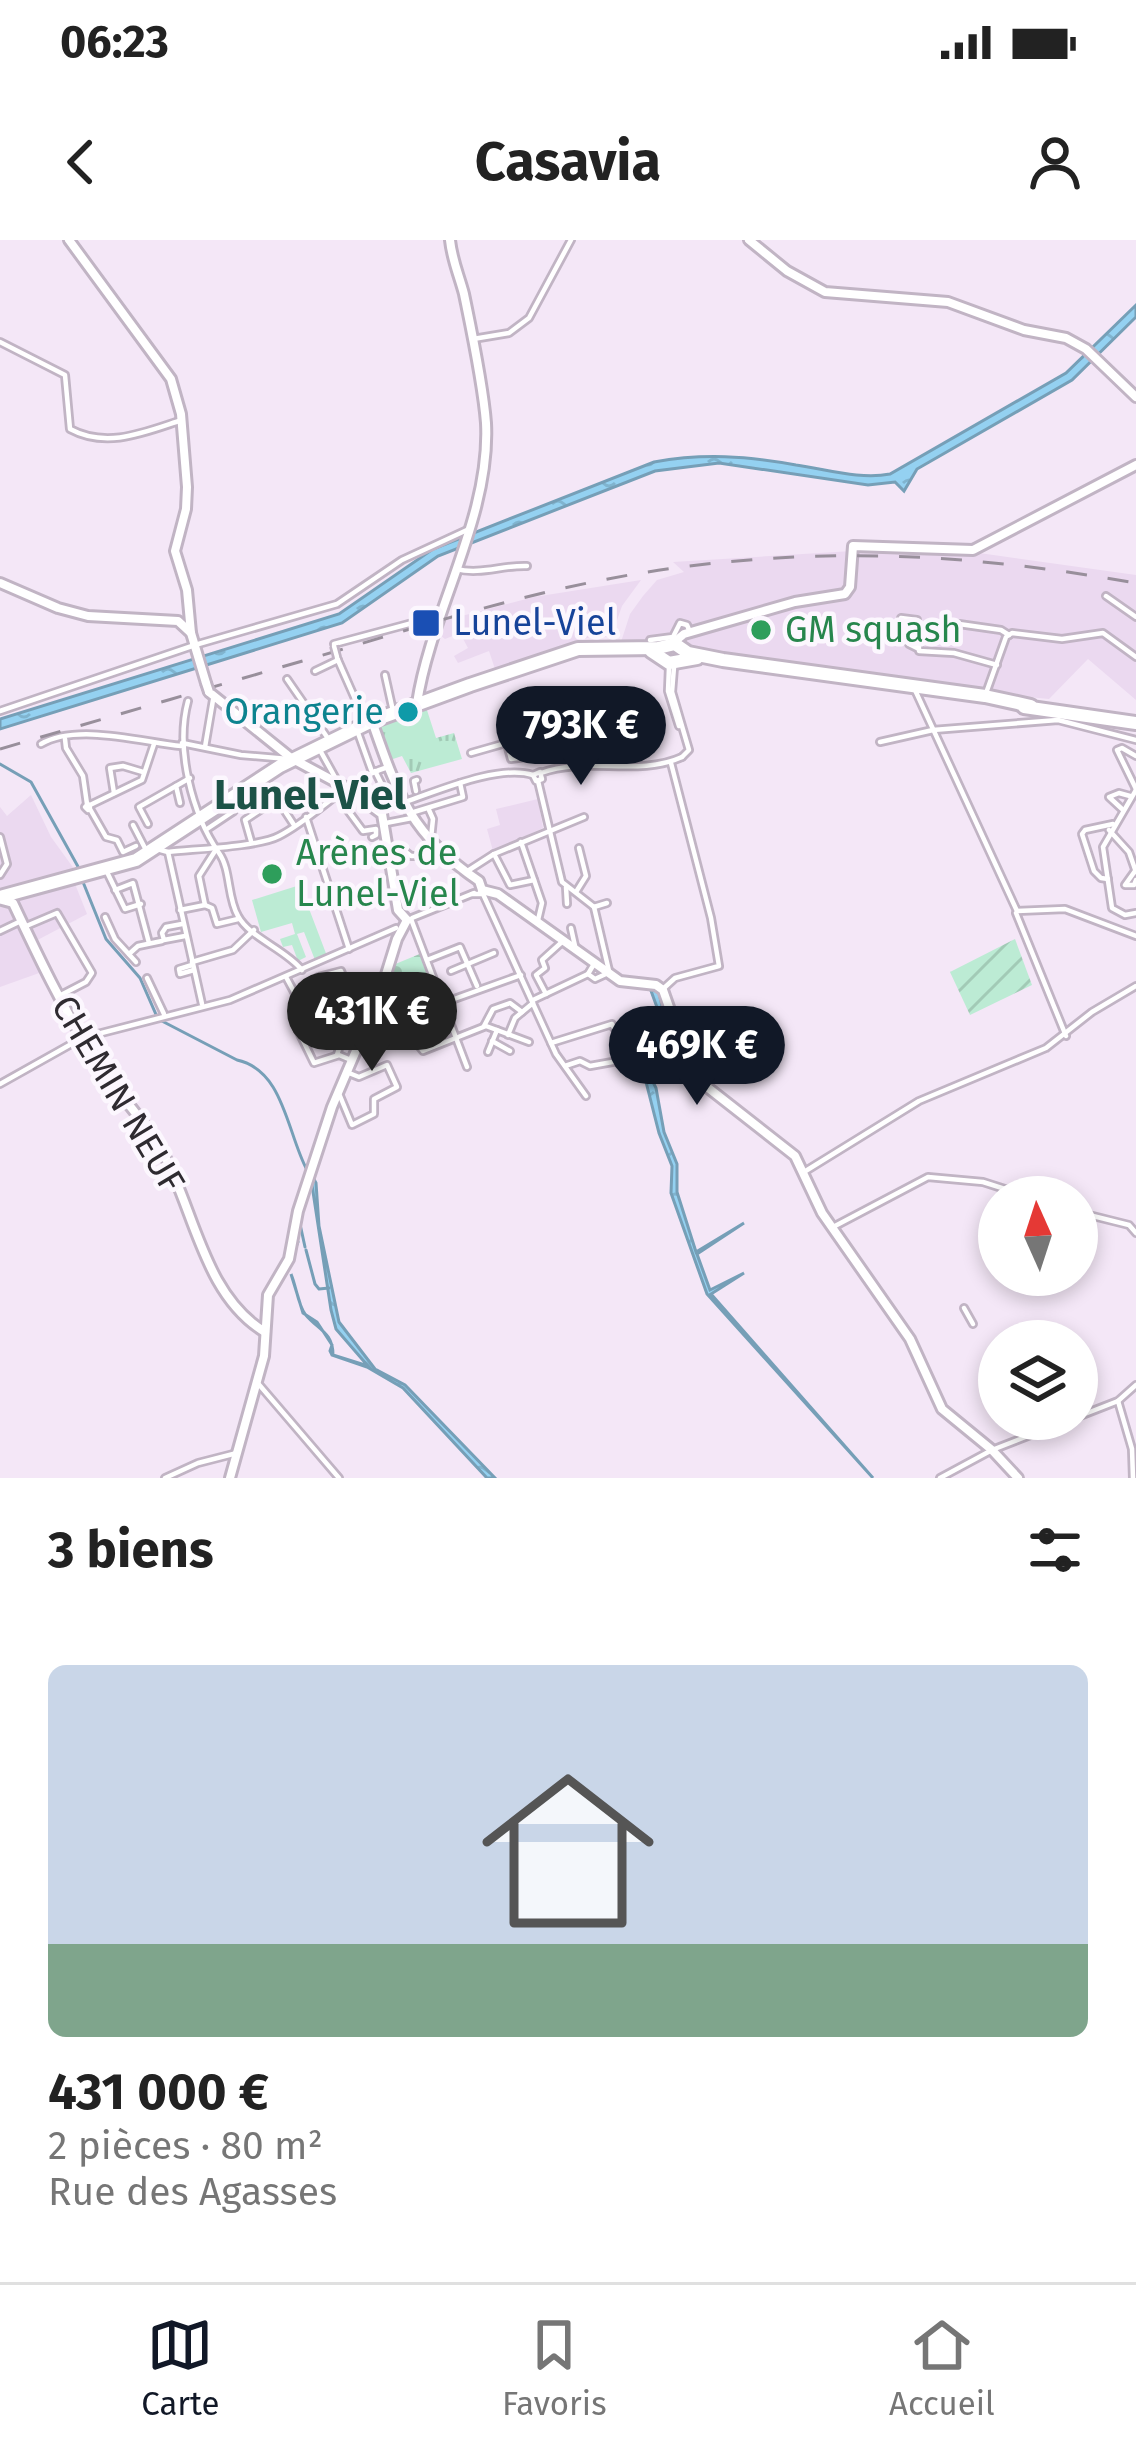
<!DOCTYPE html>
<html lang="fr">
<head>
<meta charset="utf-8">
<style>
	body { margin:0; font-family:"Fira Sans",sans-serif; background:#f2f2f2; color:#222; height:100vh; display:flex; flex-direction:column; font-size:45px; white-space:nowrap }
	* { box-sizing:border-box; margin:0 }
	p { font-size:39px; color:#767676 }
	.icon { flex:none; width:66px; height:66px; fill:none; stroke:currentColor; stroke-width:2; stroke-linecap:round; stroke-linejoin:round }
	.map { position:relative; height:1238px; overflow:hidden }
	.side { display:flex; flex-direction:column; background:#fff; flex:1 }
	.side>* { flex:none }
	.needle { width:78px; rotate:357deg }
	.controls { position:absolute; left:978px; top:936px; display:grid; gap:24px }
	.controls a { display:grid; place-items:center; width:120px; height:120px; border-radius:50%; background:#fff; box-shadow:0 6px 18px #0003; font-size:60px }
	.price { position:absolute; translate:-50% -102px; padding:0 27px; border-radius:42px; background:#111827; color:#fff; font-size:39px; line-height:78px; filter:drop-shadow(0 3px 6px #0008) }
	.price::after { content:''; position:absolute; left:50%; top:72px; width:36px; height:27px; margin-left:-18px; background:inherit; clip-path:polygon(0 0,100% 0,50% 100%) }
	.price.on { background:#222; color:#fff }
	ul { padding:0; list-style:none }
	li { display:grid; align-content:center; gap:24px; height:636px; padding:0 48px }
	li span { display:grid; place-items:center; height:372px; border-radius:18px; color:#555 }
	li>.icon { margin-inline-start:auto }
	span .icon { width:216px; height:216px; fill:#fffc; stroke-width:1 }
	li b { font-size:51px }
	h2 { display:flex; justify-content:space-between; align-items:center; height:144px; padding:0 48px; font-size:51px }
	.status { display:flex; justify-content:space-between; align-items:center; height:84px; padding:0 60px; background:#fff; direction:ltr }
	.status svg { height:33px; fill:currentColor }
	header { display:flex; justify-content:space-between; align-items:center; height:156px; padding:0 48px; background:#fff; font-size:54px; font-weight:700 }
	.dock { display:flex; justify-content:space-around; align-items:center; height:168px; border-top:3px solid #e0e0e0; background:#fff; font-size:33px; color:#767676 }
	.dock a { display:grid; justify-items:center; gap:6px }
	.dock .on { color:#111827 }
	.map>svg:first-child { display:block }
</style>
</head>
<body>
<div class="status"><b>06:23</b><svg viewBox="0 0 49 12"><path d="M0 12V9h3v3zM5 12V6h3v6zM10 12V3h3v9zM15 12V0h3v12zM26 1h20v11H26zM47 4h2v5h-2z"/></svg></div>
<header><svg class="icon" aria-label="back" viewBox="0 0 24 24"><path d="M15 5l-7 7 7 7"/></svg>Casavia<svg class="icon" aria-label="person" viewBox="0 0 24 24"><circle cx="12" cy="8" r="4"/><path d="M4 21q1-7 8-7t8 7"/></svg></header>
<div class="map">
<svg width="1136" height="1238" viewBox="0 0 1136 1238">
	<defs>
		<pattern id="cemetery-stones" width="16" height="16" patternUnits="userSpaceOnUse" patternTransform="scale(3)"><rect width="16" height="16" fill="#bcebd4"/><path d="M2 7V4a2 2 0 0 1 4 0v3zM10 15v-3a2 2 0 0 1 4 0v3z" fill="#a2cab6"/></pattern>
		<pattern id="park-tufts" width="24" height="20" patternUnits="userSpaceOnUse" patternTransform="scale(3)"><rect width="24" height="20" fill="#bcebd4"/><path d="M3 7l-1-3M5 7V3M7 7l1-3M15 17l-1-3M17 17v-4M19 17l1-3" fill="none" stroke="#a2cab6"/></pattern>
		<pattern id="garden-furrows" width="10" height="10" patternUnits="userSpaceOnUse" patternTransform="scale(3)"><rect width="10" height="10" fill="#bcebd4"/><path d="M-1 1l2-2M0 10L10 0M9 11l2-2" fill="none" stroke="#a2cab6"/></pattern>
		<pattern id="water-ripples" width="26" height="14" patternUnits="userSpaceOnUse" patternTransform="scale(3)"><rect width="26" height="14" fill="#94d1f1"/><path d="M2 4q2-2 4 0t4 0M15 11q2-2 4 0t4 0" fill="none" stroke="#80b4cf"/></pattern>
	</defs>
	<rect width="100%" height="100%" fill="#f4e7f7"/>
	<g fill="#ebd9f0">
		<path d="M855,308L972,312L1136,335V460L1088,419L1049,459L910,445L621,402L630,374L643,356L657,340L684,332L673,322L852,311Z"/>
		<path d="M641,340L622,366L611,397H590L496,432L489,411L458,423L454,416L468,408L460,393L445,399L436,392L439,382L534,357Z"/>
		<path d="M31,555L51,597L77,633L0,654V567L7,576Z"/>
		<path d="M538,559L543,588L493,611L487,589L500,585L496,569Z"/>
		<path d="M75,644L87,674L28,705L42,732L0,747V666Z"/>
	</g>
	<path fill="url(#cemetery-stones)" d="M422,713L434,746L378,767L393,725Z"/>
	<path fill="url(#park-tufts)" d="M425,464L436,498L454,493L462,519L411,533L402,516L387,521L374,483Z"/>
	<path fill="url(#garden-furrows)" d="M1015,699L1032,745L970,775L950,732Z"/>
	<path fill="#bcebd4" d="M300,645L327,716L315,720L304,692L297,694L306,717L298,721L292,705L283,707L280,699L295,694L292,683L261,692L252,660Z"/>
	<g fill="url(#water-ripples)" stroke="#769fb7" stroke-width="3">
		<path d="M1136,65V77L1072,140L917,229L904,251L895,242L868,245L719,223L655,231L438,316L342,383L0,489V479L339,374L433,309L654,222C704,213 746,216 796,225C826,229 860,240 890,234L1066,133Z"/>
		<path d="M650,748L659,753L663,770L649,834L656,848L664,892L677,924V952L696,1012L744,983L697,1014L710,1050L744,1033L711,1054L873,1238L707,1054L671,953L672,926L659,893L644,834L658,770Z"/>
		<path d="M310,932L316,943L319,986L339,1082L375,1129L405,1145L495,1238H487L403,1148L367,1127L332,1115L330,1111L332,1105L317,1082L303,1073L291,1034C296,1045 298,1065 305,1074C318,1090 333,1092 333,1115L368,1126L336,1089L331,1070Z"/>
	</g>
	<g fill="none" stroke-linecap="round" stroke-linejoin="round">
		<g stroke="#769fb7" stroke-width="3">
			<path d="M0,524L31,542L81,632"/>
			<path d="M83,642L106,699L140,738L158,779L237,820C284,830 287,893 307,930"/>
			<path d="M300,984L305,1007"/>
			<path d="M306,1010L315,1044L319,1049L329,1048"/>
			<path d="M292,1017L298,1002"/>
		</g>
		<g stroke="#c1b4c4" stroke-width="10">
			<g id="minor">
				<path d="M473,99L509,93L529,78L571,0"/>
				<path d="M0,102L65,135L70,189C107,209 145,192 182,180"/>
				<path d="M456,329C481,335 502,325 527,326"/>
				<path d="M1106,356L1136,377"/>
				<path d="M959,384L1001,390L1009,395"/>
				<path d="M650,400L673,397L680,383L687,385L690,392"/>
				<path d="M334,404L416,382L428,372L441,373"/>
				<path d="M919,409L909,404L901,378L917,380L919,409V411L954,413L997,425"/>
				<path d="M337,418L364,479"/>
				<path d="M669,427L668,451L679,486"/>
				<path d="M674,427L672,452L689,510L682,517"/>
				<path d="M315,431L338,420"/>
				<path d="M385,435L393,471"/>
				<path d="M287,439L327,497"/>
				<path d="M915,450L1017,671L1065,669L1136,696"/>
				<path d="M985,456L1006,397L1012,393L1062,399L1103,393L1136,417"/>
				<path d="M188,461C175,509 192,574 219,613C231,630 227,657 238,676C250,698 285,709 302,730"/>
				<path d="M0,471L195,405L337,364L402,320L467,290"/>
				<path d="M358,493L372,532"/>
				<path d="M65,499L66,508L83,536L87,564"/>
				<path d="M880,502L933,490L1058,480L1136,500"/>
				<path d="M182,503L241,515L288,519"/>
				<path d="M41,504C77,483 142,502 181,506"/>
				<path d="M205,507L213,460"/>
				<path d="M321,512L336,539"/>
				<path d="M471,513L552,490L555,513L511,519L507,504"/>
				<path d="M375,531L386,553L381,569"/>
				<path d="M540,532L542,539L536,541L533,535Z"/>
				<path d="M541,533C586,516 638,537 682,517"/>
				<path d="M538,541L562,642L594,667"/>
				<path d="M176,546L180,563"/>
				<path d="M1136,549L1117,510L1122,508L1136,516"/>
				<path d="M1136,550L1103,607L1112,668L1125,675L1136,673"/>
				<path d="M416,551L414,541L417,540"/>
				<path d="M114,553L110,528L123,526L143,532"/>
				<path d="M338,557L363,591L376,589V595L372,597"/>
				<path d="M405,562C438,551 499,524 533,535"/>
				<path d="M88,564L90,567L88,570L85,567Z"/>
				<path d="M90,565L142,540L154,504"/>
				<path d="M90,569L106,597L117,600L123,612L136,606"/>
				<path d="M1122,569L1109,557L1119,553L1130,556"/>
				<path d="M429,570L433,579L431,598"/>
				<path d="M414,572L463,557L460,543"/>
				<path d="M306,577L349,709"/>
				<path d="M386,583L412,578"/>
				<path d="M148,584L139,567L190,538"/>
				<path d="M133,585L147,612"/>
				<path d="M207,589L234,571V566"/>
				<path d="M1109,590L1129,612L1136,632"/>
				<path d="M0,597L7,624L0,635"/>
				<path d="M251,601L245,580L274,561L279,562L294,585"/>
				<path d="M521,602L542,663L538,680"/>
				<path d="M401,608L411,616H438"/>
				<path d="M157,609L168,612C194,609 258,607 279,596C318,576 345,540 388,527"/>
				<path d="M168,612L202,764"/>
				<path d="M494,614L510,645L534,640"/>
				<path d="M106,630L125,669L141,664"/>
				<path d="M1135,631L1125,645H1134L1136,640"/>
				<path d="M466,632L494,614L584,577"/>
				<path d="M1108,639L1101,638L1094,631L1082,594L1085,590L1113,584"/>
				<path d="M566,647L567,664"/>
				<path d="M115,650L133,643L149,703"/>
				<path d="M576,652L586,636L579,608"/>
				<path d="M472,654H483L556,814L586,856"/>
				<path d="M205,665L199,636L215,611"/>
				<path d="M594,667L609,731"/>
				<path d="M594,667L607,663"/>
				<path d="M180,670L205,665L212,668L217,684L238,679"/>
				<path d="M1016,673L1066,796"/>
				<path d="M105,677L115,699L136,722"/>
				<path d="M412,678L474,653"/>
				<path d="M411,679L467,827"/>
				<path d="M182,684L166,687L162,693L164,700L185,696"/>
				<path d="M24,687L57,673L92,733L86,742L59,756"/>
				<path d="M571,688L575,706"/>
				<path d="M0,691L21,681"/>
				<path d="M129,714L138,706L162,701"/>
				<path d="M427,720L460,707L477,746"/>
				<path d="M192,722L233,710L254,690"/>
				<path d="M192,725L179,729L180,734L194,730"/>
				<path d="M451,731L494,713"/>
				<path d="M588,734L595,739L608,733"/>
				<path d="M286,737L306,774"/>
				<path d="M147,738L164,774"/>
				<path d="M348,748L341,731L318,737L322,763L295,784L314,823L339,815L351,820"/>
				<path d="M664,748L675,738L719,726L711,678L671,523"/>
				<path d="M546,754L536,735L545,728L542,720L563,701"/>
				<path d="M533,760L588,734L594,724"/>
				<path d="M443,763L521,735"/>
				<path d="M371,780L439,757"/>
				<path d="M484,786L493,769L510,763L522,772"/>
				<path d="M409,792L420,783"/>
				<path d="M508,795L515,778L533,763"/>
				<path d="M492,801L510,811"/>
				<path d="M551,803L612,784L614,788"/>
				<path d="M359,808L407,791L423,811L486,786L529,802"/>
				<path d="M488,812L497,790"/>
				<path d="M337,815L343,795L337,755L378,738L384,739"/>
				<path d="M565,826L580,821L590,826L629,819"/>
				<path d="M0,844L82,798L230,760L396,688"/>
				<path d="M340,856L352,885L374,874V859L397,847L387,825L359,837L349,833"/>
				<path d="M804,932L919,861L1046,808L1092,772L1136,746"/>
				<path d="M1077,972L1129,985L1136,993"/>
				<path d="M835,986L928,937L983,942L1030,957"/>
				<path d="M964,1068L973,1084"/>
				<path d="M256,1141L339,1238"/>
				<path d="M1118,1161L1132,1209L1133,1238"/>
				<path d="M1077,1177L1118,1161L1136,1145"/>
				<path d="M165,1238L198,1223L237,1213"/>
				<path d="M940,1238L992,1210L1071,1179"/>
			</g>
		</g>
		<g stroke="#c1b4c4" stroke-width="14">
			<g id="tertiary">
				<path d="M69,0L171,139L181,174L187,247L186,269L175,311L187,350L191,393"/>
				<path d="M749,0L787,31L825,52L948,62L1024,90L1066,98L1086,109L1136,157"/>
				<path d="M0,343L58,368L88,376L178,381L191,393L206,443"/>
				<path d="M673,403L684,394L795,362L845,354L850,347L853,306L973,310L1136,225"/>
				<path d="M209,452L291,518L345,547L382,574L398,670L407,680"/>
				<path d="M417,463C431,371 491,277 486,183C483,144 472,93 464,54C459,35 452,20 450,0"/>
				<path d="M372,481C398,556 412,596 479,641L482,650"/>
				<path d="M482,650L498,654L620,741L656,745L663,750L693,836L795,916L822,973L910,1099L942,1169L992,1210L1018,1238"/>
				<path d="M2,660L13,663C38,716 63,769 95,819C115,851 142,877 161,909C194,967 203,1055 265,1092"/>
				<path d="M378,760L397,699L407,680"/>
				<path d="M230,1238L264,1116L268,1055L289,1019L298,971L332,867L378,759"/>
			</g>
		</g>
		<g stroke="#c1b4c4" stroke-width="18">
			<g id="primary">
				<path d="M651,411L669,423L697,418"/>
				<path d="M1024,467L1136,483"/>
				<path d="M0,657L136,620L280,526L372,481L470,445L578,409L658,408L675,404L688,413L723,420L985,456L1031,466"/>
			</g>
		</g>
		<use href="#minor" stroke="#fff" stroke-width="4.5"/>
		<use href="#tertiary" stroke="#fff" stroke-width="8"/>
		<use href="#primary" stroke="#fff" stroke-width="12"/>
		<path stroke="#988f9b" stroke-width="3" stroke-dasharray="21 21" stroke-linecap="butt" d="M0,509C113,476 227,443 340,410C450,377 561,343 675,328C836,306 977,315 1136,343"/>
		<g stroke="#c1b4c4" stroke-width="10" stroke-linecap="butt">
			<path id="minor-bridge" d="M334,406L337,417"/>
		</g>
		<g stroke="#c1b4c4" stroke-width="14" stroke-linecap="butt">
			<path id="tertiary-bridge" d="M206,443L209,452"/>
		</g>
		<use href="#minor-bridge" stroke="#fff" stroke-width="4.5"/>
		<use href="#tertiary-bridge" stroke="#fff" stroke-width="8"/>
	</g>
	<rect fill="#1a4fb4" stroke="#fcf7fe" stroke-width="4.5" x="411" y="368" width="30" height="30" rx="6"/>
	<g fill="#2e9e5b" stroke="#fcf7fe" stroke-width="4.5">
		<circle cx="761" cy="390" r="12"/>
		<circle cx="272" cy="634" r="12"/>
	</g>
	<circle fill="#0f9aa8" stroke="#fcf7fe" stroke-width="4.5" cx="408" cy="472" r="12"/>
	<g text-anchor="middle" dominant-baseline="central" stroke-width="9" stroke-linejoin="round" paint-order="stroke">
		<g font-size="36" fill="#164399" stroke="#fcf7fe" text-anchor="start">
			<text x="453" y="383">Lunel-Viel</text>
		</g>
		<g font-size="36" fill="#27864d" stroke="#fcf7fe" text-anchor="start">
			<text x="785" y="390">GM squash</text>
			<text x="296" y="613">Arènes de<tspan x="296" dy="41">Lunel-Viel</tspan></text>
		</g>
		<g font-size="36" fill="#0d838f" stroke="#fcf7fe" text-anchor="end">
			<text x="384" y="472">Orangerie</text>
		</g>
		<g font-size="36" fill="#2f2b31" stroke="#fcf7fe">
			<text transform="translate(118 854) rotate(59)">CHEMIN NEUF</text>
		</g>
		<g font-size="42" font-weight="bold" fill="#1c5247" stroke="#fcf7fe">
			<text x="310" y="555">Lunel-Viel</text>
		</g>
	</g>
</svg>
<div class="controls">
<a><svg class="needle" viewBox="-14 -14 28 28"><path d="M0-13l5 13h-10z" fill="#e53935"/><path d="M0 13l5-13h-10z" fill="#767676"/></svg></a>
<a><svg class="icon" aria-label="layers" viewBox="0 0 24 24"><path d="M12 4l9 5-9 5-9-5zM3 14l9 5 9-5"/></svg></a>
</div>
<b class="price" style="left:581px;top:548px">793K €</b>
<b class="price on" style="left:372px;top:834px">431K €</b>
<b class="price" style="left:697px;top:868px">469K €</b>
</div>
<section class="side">
<h2>3 biens<svg class="icon" aria-label="filters" viewBox="0 0 24 24"><path d="M4 7h16M4 17h16"/><circle cx="9" cy="7" r="2"/><circle cx="15" cy="17" r="2"/></svg></h2>
<ul>
<li><span style="background:linear-gradient(#c9d6e8 75%,#7fa58c 0)"><svg class="icon" aria-label="home" viewBox="0 0 24 24"><path d="M3 11l9-7 9 7M6 9v11h12V9"/></svg></span><div><b>431 000 €</b><p>2 pièces · 80 m²</p><p>Rue des Agasses</p></div></li>
</ul>
</section>
<nav class="dock">
<a class="on"><svg class="icon" aria-label="map" viewBox="0 0 24 24"><path d="M3 6l6-2 6 2 6-2v14l-6 2-6-2-6 2zM9 4v14M15 6v14"/></svg>Carte</a>
<a><svg class="icon" aria-label="saved" viewBox="0 0 24 24"><path d="M7 4h10v16l-5-4-5 4z"/></svg>Favoris</a>
<a><svg class="icon" aria-label="home" viewBox="0 0 24 24"><path d="M3 11l9-7 9 7M6 9v11h12V9"/></svg>Accueil</a>
</nav>
</body>
</html>
